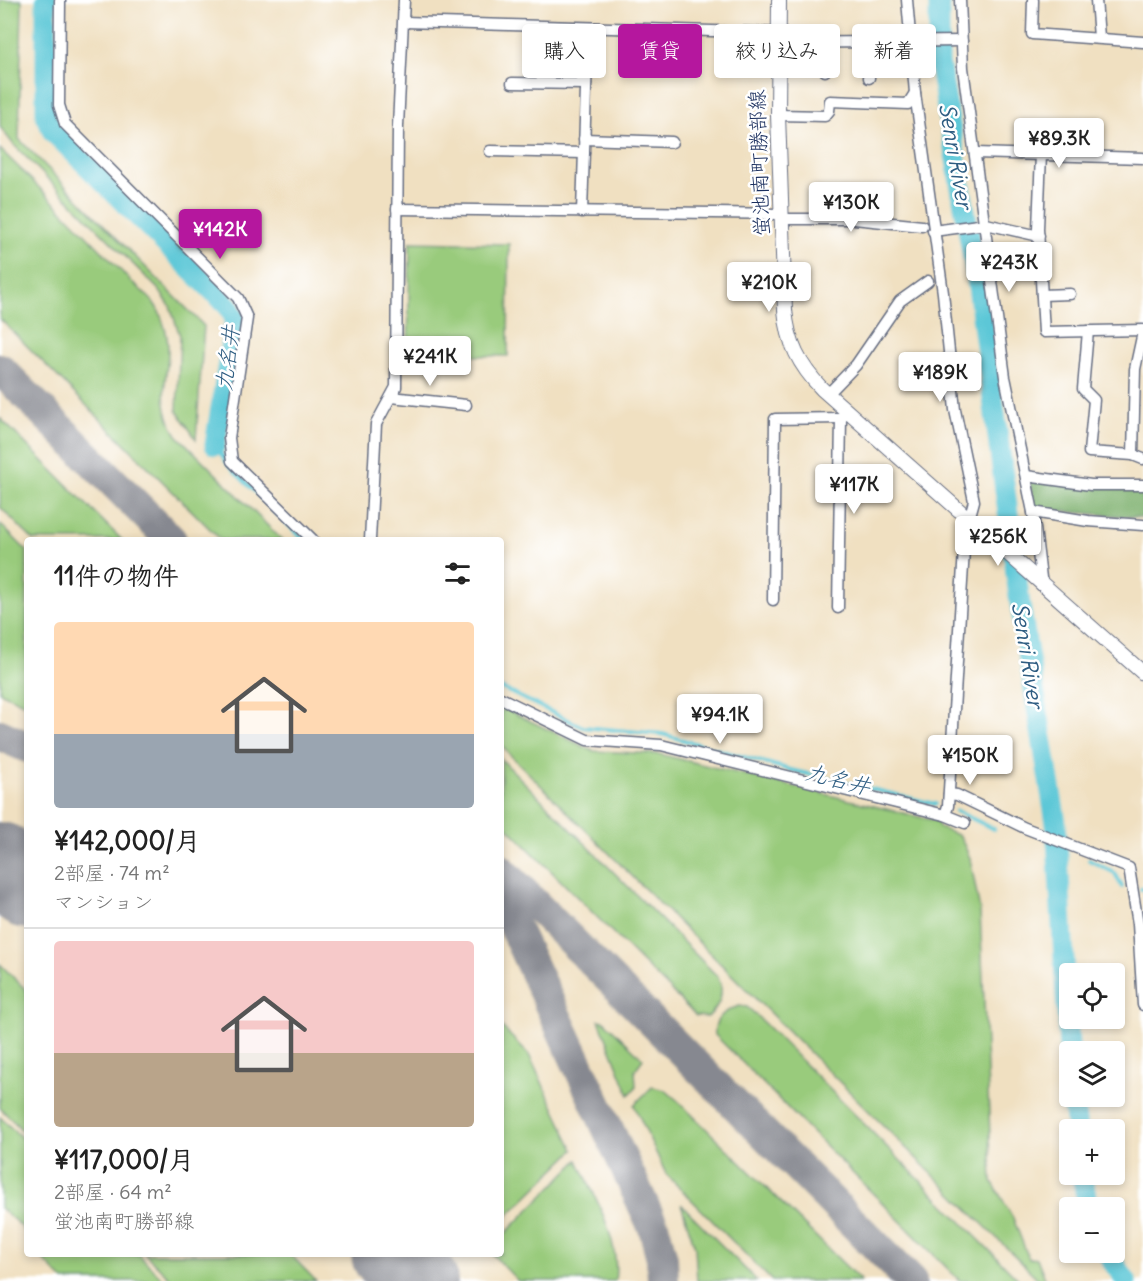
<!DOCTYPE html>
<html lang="ja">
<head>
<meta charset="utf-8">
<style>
	body { margin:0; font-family:Delius,"Klee One",sans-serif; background:#f2f2f2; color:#222; height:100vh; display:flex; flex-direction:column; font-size:22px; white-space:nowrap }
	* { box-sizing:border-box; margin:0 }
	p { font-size:20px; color:#767676 }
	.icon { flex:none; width:33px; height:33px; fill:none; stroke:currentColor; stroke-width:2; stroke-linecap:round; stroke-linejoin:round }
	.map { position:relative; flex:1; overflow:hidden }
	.panel { position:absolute; left:24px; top:537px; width:480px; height:720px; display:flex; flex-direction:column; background:#fff; border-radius:6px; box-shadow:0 3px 9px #0003 }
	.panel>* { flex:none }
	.banner { position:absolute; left:522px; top:24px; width:531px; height:54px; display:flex; gap:12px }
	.fabs { position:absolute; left:1059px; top:963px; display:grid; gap:12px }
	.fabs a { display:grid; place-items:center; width:66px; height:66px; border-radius:6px; background:#fff; box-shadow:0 3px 9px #0003; font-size:30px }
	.price { position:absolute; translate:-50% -51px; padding:0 14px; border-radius:6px; background:#fff; color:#222; font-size:20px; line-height:39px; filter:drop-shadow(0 2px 3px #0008) }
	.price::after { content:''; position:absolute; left:50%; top:36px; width:18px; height:14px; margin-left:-9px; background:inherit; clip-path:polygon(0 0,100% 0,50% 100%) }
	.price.on { background:#b5179e; color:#fff }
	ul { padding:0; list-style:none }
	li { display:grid; align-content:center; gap:12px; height:318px; padding:0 30px }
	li+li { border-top:2px solid #e0e0e0 }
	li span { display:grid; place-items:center; height:186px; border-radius:6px; color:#555 }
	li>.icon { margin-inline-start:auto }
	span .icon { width:108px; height:108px; fill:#fffc; stroke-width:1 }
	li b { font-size:26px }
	h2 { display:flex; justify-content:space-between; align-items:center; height:72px; padding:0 30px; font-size:26px }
	.pill { padding:0 21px; border-radius:6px; background:#fff; box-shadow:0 3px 9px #0003; font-size:21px; line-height:54px }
	.pill.on { background:#b5179e; color:#fff }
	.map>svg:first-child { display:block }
</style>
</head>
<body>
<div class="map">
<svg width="1143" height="1281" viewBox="0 0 1143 1281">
	<rect width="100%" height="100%" fill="#fff"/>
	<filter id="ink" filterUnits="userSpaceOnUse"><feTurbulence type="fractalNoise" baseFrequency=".0167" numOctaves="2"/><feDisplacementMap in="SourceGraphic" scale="12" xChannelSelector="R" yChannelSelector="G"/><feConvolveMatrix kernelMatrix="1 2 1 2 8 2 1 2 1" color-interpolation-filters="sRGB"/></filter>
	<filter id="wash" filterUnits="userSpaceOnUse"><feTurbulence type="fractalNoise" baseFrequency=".008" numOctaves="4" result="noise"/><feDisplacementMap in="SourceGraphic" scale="24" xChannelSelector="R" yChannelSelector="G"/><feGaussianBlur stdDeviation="1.35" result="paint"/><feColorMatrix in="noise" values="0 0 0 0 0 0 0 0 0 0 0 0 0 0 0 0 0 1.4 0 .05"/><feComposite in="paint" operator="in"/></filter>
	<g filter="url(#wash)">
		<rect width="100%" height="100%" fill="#f0e0c1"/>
		<g fill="#99cb7b" stroke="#5a7d6c" stroke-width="1.5">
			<path d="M0,0H22L19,139L204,326L196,439L177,411L180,336L170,306L159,290L13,144L0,127Z"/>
			<path d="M0,149C43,191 85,233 126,276C144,296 155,295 164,325C178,367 149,392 177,435L282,540H221L0,319Z"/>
			<path d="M410,242L509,244L508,356L408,355Z"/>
			<path d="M0,418L122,540H33L0,507Z"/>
			<path d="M0,524L27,551V705L0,692Z"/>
			<path d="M505,709L593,751L659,754L936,821L940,828L960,836L970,858L980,911L992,1181L1013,1218L1029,1259L1037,1258L1046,1281H1040L501,746V711Z"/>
			<path d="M501,759L718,977C725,993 720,1005 708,1017L696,1016L501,821Z"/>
			<path d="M0,964L27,991V1135L0,1108Z"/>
			<path d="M739,1006L747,1007L753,1012L1020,1281H960L715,1035C713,1018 725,1011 739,1006Z"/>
			<path d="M599,1020L604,1021L643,1059L635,1070L636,1087L629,1095Z"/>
			<path d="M501,1026L529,1055L574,1150L501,1222Z"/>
			<path d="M652,1087L665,1090L677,1100L861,1281H772L666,1174L634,1105Z"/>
			<path d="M0,1117L27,1143V1236L21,1226L0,1208Z"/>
			<path d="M578,1160C594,1196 621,1241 615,1281H518L492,1254H501V1238Z"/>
			<path d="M681,1204L757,1281H697L695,1247Z"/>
			<path d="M38,1254H138L165,1281H64Z"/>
			<path d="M145,1254H290L316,1281H173Z"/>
		</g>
		<path fill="#7aaf6b" stroke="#4a6f64" stroke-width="1.5" d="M1029,480L1143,488V518L1035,509Z"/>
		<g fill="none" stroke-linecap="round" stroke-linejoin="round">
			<g stroke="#5cc7d7" stroke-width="4">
				<path d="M215,445L230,467L304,540"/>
				<path d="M501,688L583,727L662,734L791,770L935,804"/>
				<path d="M956,811L994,829"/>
				<path d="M1089,860L1115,873L1122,887"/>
				<path d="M1141,889H1143"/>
			</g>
			<g stroke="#5cc7d7" stroke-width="21">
				<path d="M46,0V117L53,132L229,307L235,319L215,445"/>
				<path d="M939,0V62L978,286L1020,604L1056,823L1070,1062"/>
				<path d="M1073,1096L1077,1130"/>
				<path d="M1082,1174L1088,1208"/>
				<path d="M1106,1252L1126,1281"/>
			</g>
			<g stroke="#868890" stroke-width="32">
				<path d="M0,369L171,540"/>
				<path d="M0,735L27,747"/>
				<path d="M501,870L911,1281"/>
				<path d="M501,899L654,1228L662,1258L663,1281"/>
			</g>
			<g stroke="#868890" stroke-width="80">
				<path d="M0,862L27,889"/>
				<path d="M391,1254L418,1281"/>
			</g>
		</g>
	</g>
	<g filter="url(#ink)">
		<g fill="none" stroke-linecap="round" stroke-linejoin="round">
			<g stroke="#666d81" stroke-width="13">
				<g id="street">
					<path d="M60,0L59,105L65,124L238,298L247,318L229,438L232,461L313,540"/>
					<path d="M960,0L963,68L1005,377L1033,512L1042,586"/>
					<path d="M1033,0L1032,34L1143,42"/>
					<path d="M1096,0L1099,37"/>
					<path d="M404,22L777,33"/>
					<path d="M778,43L962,41"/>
					<path d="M869,43V78"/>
					<path d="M825,44V71"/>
					<path d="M512,83L586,84"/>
					<path d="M778,115L825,116L829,111L830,101L908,104L915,93"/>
					<path d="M584,139L672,142"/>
					<path d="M490,151L584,153"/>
					<path d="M976,153L1143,158"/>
					<path d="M1041,154L1038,229L1044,332L1143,330"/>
					<path d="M397,209L781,214"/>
					<path d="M582,212L588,28"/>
					<path d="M781,219H854L922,226"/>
					<path d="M933,231L986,224L1039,236"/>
					<path d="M1042,295L1070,294"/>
					<path d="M1088,331L1083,389L1094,400L1089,452L1133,455"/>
					<path d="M1143,332L1135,369L1133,455L1143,459"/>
					<path d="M828,394L856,365L900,301L928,281"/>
					<path d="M391,397L466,405"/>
					<path d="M1026,476L1091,485H1143"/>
					<path d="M1033,512L1088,521L1143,525"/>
					<path d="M370,540L376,424L396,387L398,126L404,0"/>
					<path d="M773,600L775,419L841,418"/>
					<path d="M838,608L841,418L845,415"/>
					<path d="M501,698L587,740L661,745L945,815L948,806L965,534L974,501L955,410L943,293L915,93L907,0"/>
					<path d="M949,794L957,795L1025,828L1129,868L1138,924L1143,1005"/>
					<path d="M945,815L965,823"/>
				</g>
			</g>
			<g stroke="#666d81" stroke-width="16">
				<path id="secondary" d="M779,0L778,115L785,310C788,343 799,365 822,389L1143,673"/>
			</g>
			<use href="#street" stroke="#fff" stroke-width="10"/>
			<use href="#secondary" stroke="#fff" stroke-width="14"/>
		</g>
	</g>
	<g text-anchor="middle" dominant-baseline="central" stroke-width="5" stroke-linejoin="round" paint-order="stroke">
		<g font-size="21" fill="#1b2f5e" stroke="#fff">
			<text transform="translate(759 163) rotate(-92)">蛍池南町勝部線</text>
		</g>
		<g font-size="22" font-style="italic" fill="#2e5d82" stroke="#fff">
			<text transform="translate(956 156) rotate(80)">Senri River</text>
			<text transform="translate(227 358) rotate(-83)">九名井</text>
			<text transform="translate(1028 655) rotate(81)">Senri River</text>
			<text transform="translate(838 779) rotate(14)">九名井</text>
		</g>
	</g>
</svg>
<div class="fabs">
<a><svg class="icon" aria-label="locate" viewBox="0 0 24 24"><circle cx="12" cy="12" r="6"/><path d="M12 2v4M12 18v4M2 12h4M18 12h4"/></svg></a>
<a><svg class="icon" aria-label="layers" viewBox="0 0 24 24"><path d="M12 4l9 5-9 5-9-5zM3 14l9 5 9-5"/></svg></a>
<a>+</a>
<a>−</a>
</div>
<b class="price" style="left:1059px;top:169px">¥89.3K</b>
<b class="price" style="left:851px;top:233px">¥130K</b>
<b class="price on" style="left:220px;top:260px">¥142K</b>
<b class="price" style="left:1009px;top:293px">¥243K</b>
<b class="price" style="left:769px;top:313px">¥210K</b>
<b class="price" style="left:430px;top:387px">¥241K</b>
<b class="price" style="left:940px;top:403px">¥189K</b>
<b class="price" style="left:854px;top:515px">¥117K</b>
<b class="price" style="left:998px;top:567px">¥256K</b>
<b class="price" style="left:720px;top:745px">¥94.1K</b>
<b class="price" style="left:970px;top:786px">¥150K</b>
<div class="banner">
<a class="pill">購入</a>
<a class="pill on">賃貸</a>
<a class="pill">絞り込み</a>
<a class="pill">新着</a>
</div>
<section class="panel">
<h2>11件の物件<svg class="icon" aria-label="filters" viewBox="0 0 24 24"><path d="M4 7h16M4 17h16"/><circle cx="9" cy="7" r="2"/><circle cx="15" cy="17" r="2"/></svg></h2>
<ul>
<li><span style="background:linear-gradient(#ffd9b3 60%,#9aa5b1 0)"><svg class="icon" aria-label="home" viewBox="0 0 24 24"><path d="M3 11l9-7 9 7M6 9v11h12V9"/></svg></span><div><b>¥142,000/月</b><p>2部屋 · 74 m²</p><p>マンション</p></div></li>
<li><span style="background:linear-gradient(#f6c9c9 60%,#b9a48a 0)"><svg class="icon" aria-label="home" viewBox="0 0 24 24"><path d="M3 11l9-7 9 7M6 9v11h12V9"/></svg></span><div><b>¥117,000/月</b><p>2部屋 · 64 m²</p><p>蛍池南町勝部線</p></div></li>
</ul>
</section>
</div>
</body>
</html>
